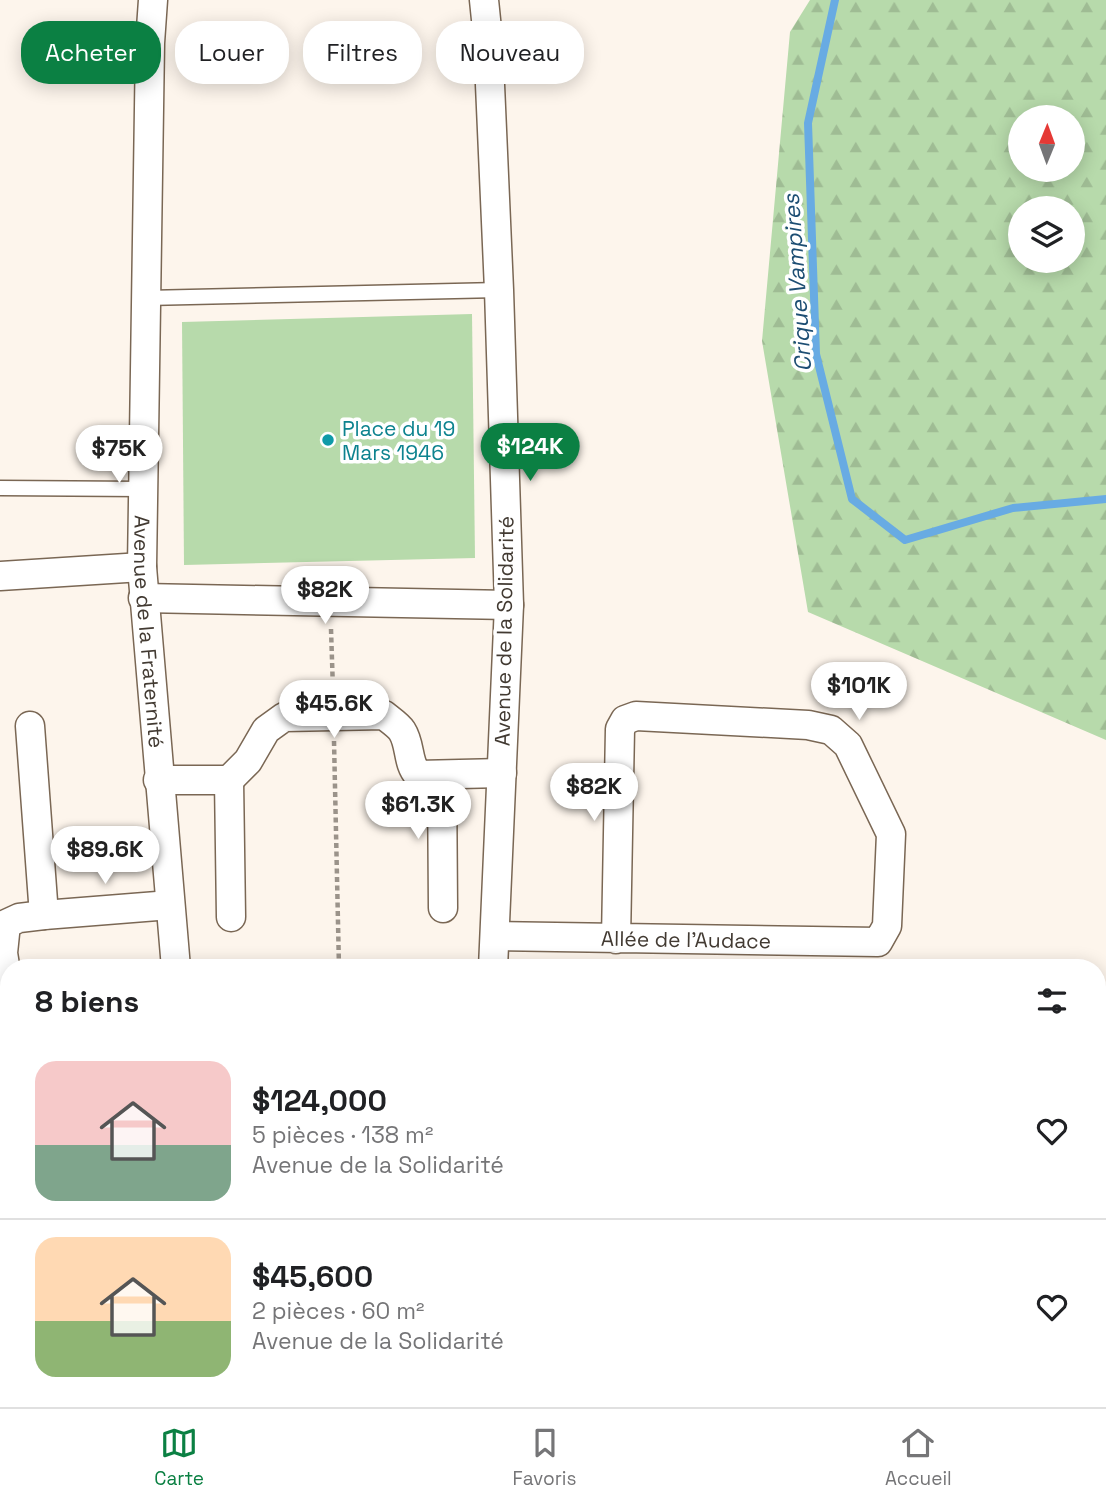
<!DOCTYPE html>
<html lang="fr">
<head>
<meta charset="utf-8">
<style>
	body { margin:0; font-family:"Space Grotesk",sans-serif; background:#f2f2f2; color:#202124; height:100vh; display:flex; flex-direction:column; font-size:26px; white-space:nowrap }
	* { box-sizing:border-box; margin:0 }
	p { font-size:23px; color:#757577 }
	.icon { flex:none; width:38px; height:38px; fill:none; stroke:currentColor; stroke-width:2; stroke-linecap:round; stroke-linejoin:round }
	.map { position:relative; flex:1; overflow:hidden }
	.sheet { position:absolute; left:0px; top:959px; width:1106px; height:448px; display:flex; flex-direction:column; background:#fff; border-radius:28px 28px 0 0; box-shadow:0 4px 18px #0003 }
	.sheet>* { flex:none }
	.top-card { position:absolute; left:21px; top:21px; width:700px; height:63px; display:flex; gap:14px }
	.needle { width:46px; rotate:1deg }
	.fabs { position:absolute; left:1008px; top:105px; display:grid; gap:14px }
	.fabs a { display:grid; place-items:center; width:77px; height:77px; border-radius:50%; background:#fff; box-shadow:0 4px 18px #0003; font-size:35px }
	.price { position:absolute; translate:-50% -60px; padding:0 16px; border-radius:24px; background:#fff; color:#222; font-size:23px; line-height:46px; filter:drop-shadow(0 2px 4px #0008) }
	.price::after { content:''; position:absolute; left:50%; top:42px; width:21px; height:16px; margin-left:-10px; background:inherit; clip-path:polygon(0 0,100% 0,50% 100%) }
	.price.current { background:#0b8043; color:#fff }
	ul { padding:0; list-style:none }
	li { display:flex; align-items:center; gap:21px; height:175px; padding:0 35px }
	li+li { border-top:2px solid #e0e0e0 }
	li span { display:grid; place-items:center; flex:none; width:196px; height:140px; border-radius:21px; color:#555 }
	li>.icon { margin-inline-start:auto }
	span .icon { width:84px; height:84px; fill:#fffc; stroke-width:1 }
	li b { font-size:30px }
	h2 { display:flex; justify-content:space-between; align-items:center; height:84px; padding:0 35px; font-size:30px }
	.tag { padding:0 24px; border-radius:28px; background:#fff; box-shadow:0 4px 18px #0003; font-size:24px; line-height:63px }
	.tag.current { background:#0b8043; color:#fff }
	.tab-bar { display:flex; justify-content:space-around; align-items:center; height:98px; border-top:2px solid #e0e0e0; background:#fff; font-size:19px; color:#757577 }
	.tab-bar a { display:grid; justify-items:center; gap:4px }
	.tab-bar .current { color:#0b8043 }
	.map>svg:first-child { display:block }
</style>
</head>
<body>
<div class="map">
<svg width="1106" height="1407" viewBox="0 0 1106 1407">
	<defs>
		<pattern id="forest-firs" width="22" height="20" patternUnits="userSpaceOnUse" patternTransform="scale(1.75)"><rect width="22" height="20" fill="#b7daab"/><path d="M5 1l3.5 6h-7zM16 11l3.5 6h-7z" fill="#9fbc94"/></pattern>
	</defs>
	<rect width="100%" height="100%" fill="#fdf5ec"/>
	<path fill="#b7daab" d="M472,314L475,558L184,565L182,322Z"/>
	<path fill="url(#forest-firs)" fill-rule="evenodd" d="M810,0H1106V740L808,612L762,341L790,32ZM1020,117H1073V170H1020ZM1020,208H1073V261H1020Z"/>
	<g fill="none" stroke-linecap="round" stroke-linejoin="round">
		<path stroke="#68abe3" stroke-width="8" d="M835,0L808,123L816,354L852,499L905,540L1013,508L1106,499"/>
		<g stroke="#7a6754" stroke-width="17">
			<g id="service">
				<path d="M146,298L499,290"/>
				<path d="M0,488L143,489"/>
			</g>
		</g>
		<g stroke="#7a6754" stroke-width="31">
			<g id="minor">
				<path id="s1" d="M153,0L150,43L142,567L176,968"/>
				<path d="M484,0L488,39L499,290L509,605L493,968"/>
				<path d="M0,576L142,567"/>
				<path d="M143,598L509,605"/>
				<path d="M30,726L44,915"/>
				<path d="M442,775L443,908"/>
				<path d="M158,780H229L248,761L266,730L284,717L384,715C390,720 398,725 402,731C411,745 407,763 418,775L502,773"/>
				<path d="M229,780L231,917"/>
				<path id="s2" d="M495,936L878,942L887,926L891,834L848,745L831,730L808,725L636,716L625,720L620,729L616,939"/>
				<path d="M9,990L3,953L6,924L19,918L44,915L170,905"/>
				<path d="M0,1265L9,1264"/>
				<path d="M1097,1338L1106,1335"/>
				<path d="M101,1398L103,1406"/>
				<path d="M219,1398L220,1407"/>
				<path d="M801,1398V1407"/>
				<path d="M475,1407L476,1398"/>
				<path d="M599,1407L600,1398"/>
				<path d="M977,1407L983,1398"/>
			</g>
		</g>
		<g stroke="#9b938a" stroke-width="4.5" stroke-dasharray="5 3.5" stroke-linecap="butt">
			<path d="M331,629L333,690"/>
			<path d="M334,741L339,968"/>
			<path d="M0,1052L9,1050"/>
			<path d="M1097,1140L1101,1182L1106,1193"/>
			<path d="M0,1298L9,1296"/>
			<path d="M298,1407L300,1398"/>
		</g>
		<use href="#service" stroke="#fff" stroke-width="14"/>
		<use href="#minor" stroke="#fff" stroke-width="28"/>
	</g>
	<circle fill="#0f9aa8" stroke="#fff" stroke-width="2.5" cx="328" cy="440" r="7"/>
	<g text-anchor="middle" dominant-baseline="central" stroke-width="7" stroke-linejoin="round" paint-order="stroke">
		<g font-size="21" fill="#0d838f" stroke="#fff" text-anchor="start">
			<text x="342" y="428">Place du 19<tspan x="342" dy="24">Mars 1946</tspan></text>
		</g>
		<g font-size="21" fill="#423a32" stroke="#fff">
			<text stroke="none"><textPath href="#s1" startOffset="632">Avenue de la Fraternité</textPath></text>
			<text transform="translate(504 631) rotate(-89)">Avenue de la Solidarité</text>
			<text stroke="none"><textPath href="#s2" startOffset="191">Allée de l'Audace</textPath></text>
		</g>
		<g font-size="23" font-style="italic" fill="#1d4e73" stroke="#fff">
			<text transform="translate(797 283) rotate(-94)">Crique Vampires</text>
		</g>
	</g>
</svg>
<div class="fabs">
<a><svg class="needle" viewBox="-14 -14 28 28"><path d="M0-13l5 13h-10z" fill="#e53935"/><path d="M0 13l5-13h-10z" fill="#757577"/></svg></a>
<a><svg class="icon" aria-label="layers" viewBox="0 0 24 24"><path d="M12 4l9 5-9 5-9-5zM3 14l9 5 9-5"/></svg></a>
</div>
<b class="price current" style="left:530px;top:483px">$124K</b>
<b class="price" style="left:119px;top:485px">$75K</b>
<b class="price" style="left:325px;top:626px">$82K</b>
<b class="price" style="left:859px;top:722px">$101K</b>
<b class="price" style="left:334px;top:740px">$45.6K</b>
<b class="price" style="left:594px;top:823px">$82K</b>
<b class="price" style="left:418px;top:841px">$61.3K</b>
<b class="price" style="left:105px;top:886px">$89.6K</b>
<div class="top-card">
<a class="tag current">Acheter</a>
<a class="tag">Louer</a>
<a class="tag">Filtres</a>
<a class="tag">Nouveau</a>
</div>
<section class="sheet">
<h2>8 biens<svg class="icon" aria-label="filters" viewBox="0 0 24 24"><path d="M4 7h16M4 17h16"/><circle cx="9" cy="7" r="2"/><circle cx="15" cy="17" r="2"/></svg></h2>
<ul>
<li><span style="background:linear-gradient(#f6c9c9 60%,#7fa58c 0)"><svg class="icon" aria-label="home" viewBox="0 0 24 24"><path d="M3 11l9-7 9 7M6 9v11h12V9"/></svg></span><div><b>$124,000</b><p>5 pièces · 138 m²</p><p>Avenue de la Solidarité</p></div><svg class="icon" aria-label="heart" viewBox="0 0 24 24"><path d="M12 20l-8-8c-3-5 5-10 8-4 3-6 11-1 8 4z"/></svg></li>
<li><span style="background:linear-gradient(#ffd9b3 60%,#8fb573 0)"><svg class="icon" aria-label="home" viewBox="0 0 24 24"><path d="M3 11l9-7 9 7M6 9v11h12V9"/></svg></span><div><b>$45,600</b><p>2 pièces · 60 m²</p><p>Avenue de la Solidarité</p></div><svg class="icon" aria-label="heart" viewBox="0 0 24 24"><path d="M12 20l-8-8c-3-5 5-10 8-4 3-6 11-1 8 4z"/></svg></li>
</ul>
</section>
</div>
<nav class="tab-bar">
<a class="current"><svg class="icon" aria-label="map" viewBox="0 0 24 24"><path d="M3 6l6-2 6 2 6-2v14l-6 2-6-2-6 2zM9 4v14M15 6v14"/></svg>Carte</a>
<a><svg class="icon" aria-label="saved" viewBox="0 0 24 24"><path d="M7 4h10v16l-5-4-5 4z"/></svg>Favoris</a>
<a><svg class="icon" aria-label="home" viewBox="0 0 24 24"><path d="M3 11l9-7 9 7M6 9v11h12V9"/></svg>Accueil</a>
</nav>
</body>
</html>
